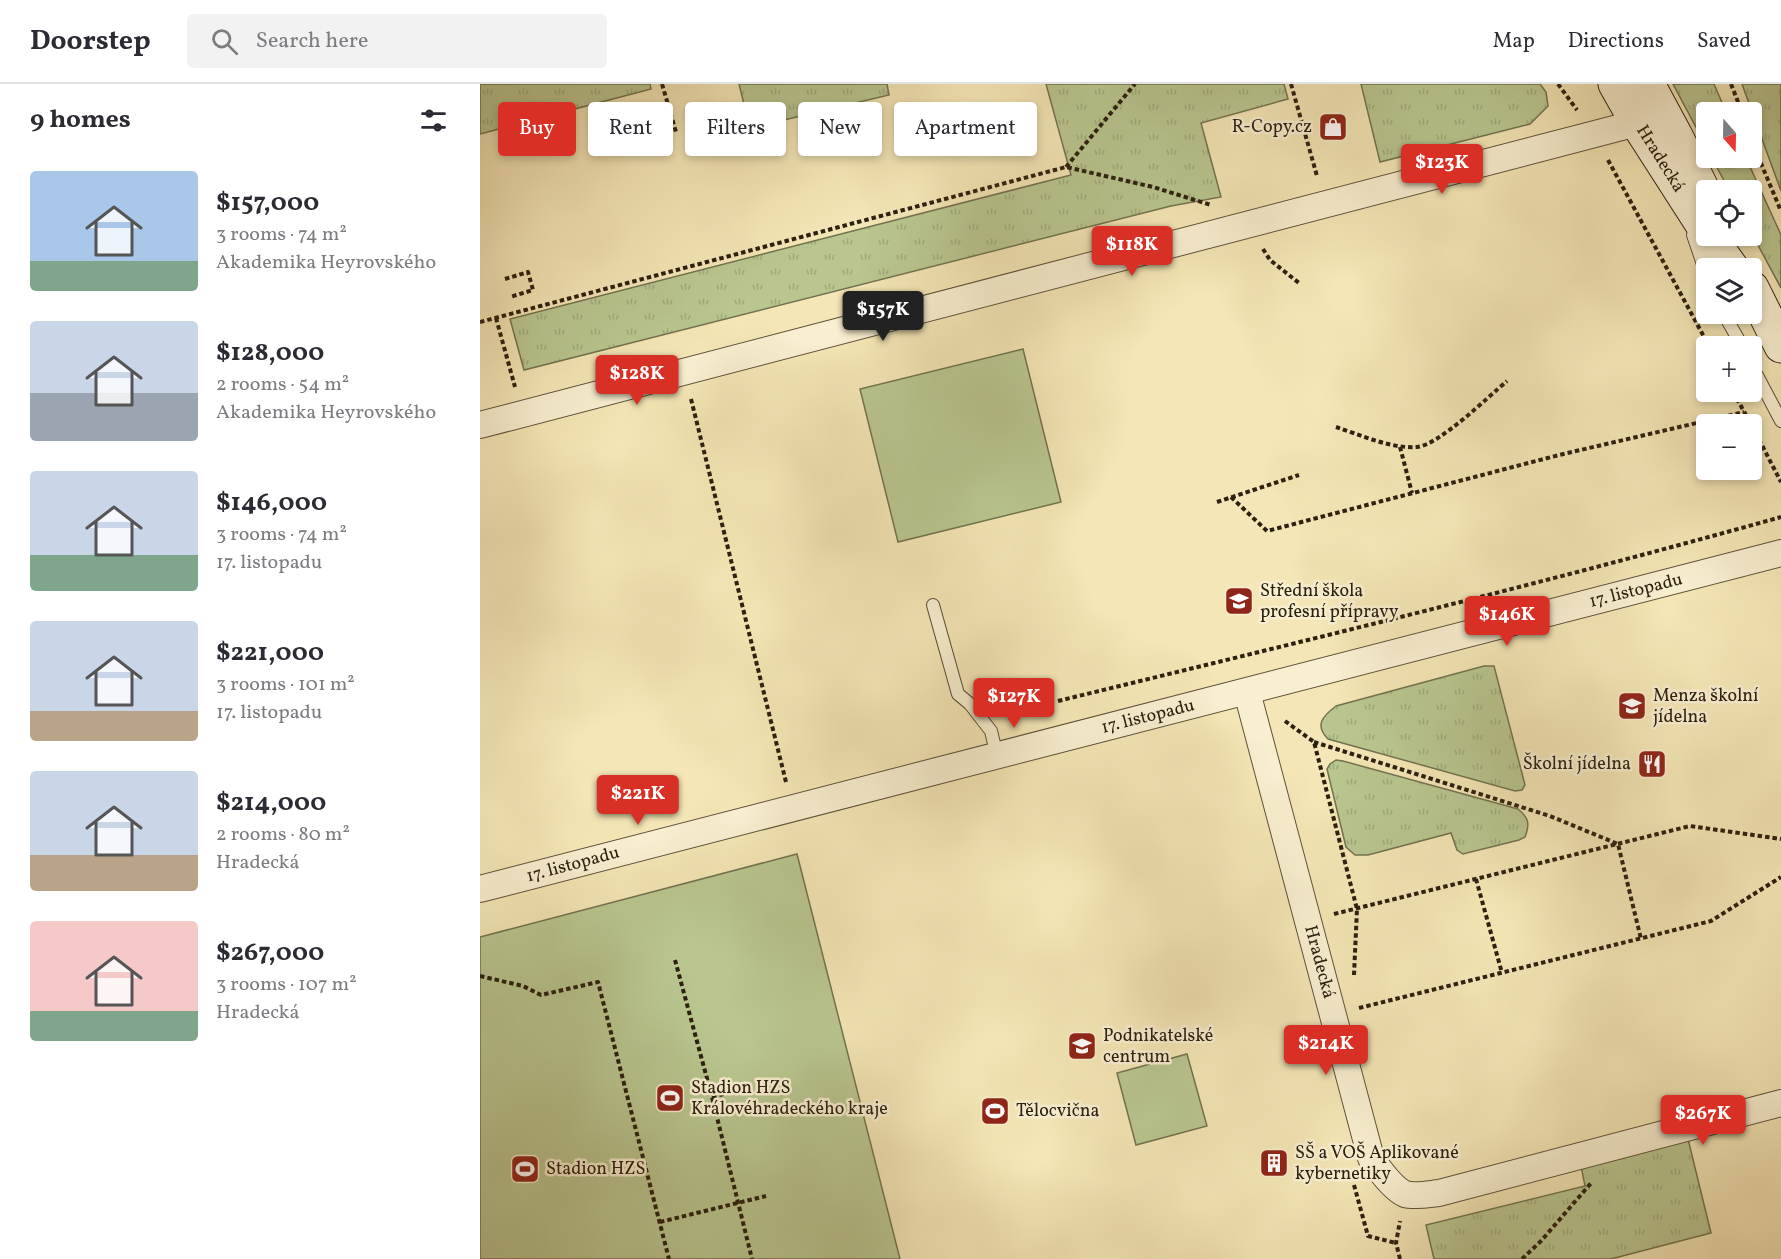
<!DOCTYPE html>
<html lang="en">
<head>
<meta charset="utf-8">
<style>
	body { margin:0; font-family:Vollkorn,serif; background:#f2f2f3; color:#2b2b33; height:100vh; display:flex; flex-direction:column; font-size:22px; white-space:nowrap }
	* { box-sizing:border-box; margin:0 }
	p { font-size:20px; color:#7c7c81 }
	.icon { flex:none; width:33px; height:33px; fill:none; stroke:currentColor; stroke-width:2; stroke-linecap:round; stroke-linejoin:round }
	.map { position:relative; flex:1; overflow:hidden }
	.sheet { display:flex; flex-direction:column; background:#fff; width:480px }
	.sheet>* { flex:none }
	.guide { position:absolute; left:18px; top:18px; width:570px; height:54px; display:flex; gap:12px }
	.needle { width:39px; rotate:160deg }
	.buttons { position:absolute; left:1216px; top:18px; display:grid; gap:12px }
	.buttons a { display:grid; place-items:center; width:66px; height:66px; border-radius:6px; background:#fff; box-shadow:0 3px 9px #0003; font-size:30px }
	.price { position:absolute; translate:-50% -51px; padding:0 14px; border-radius:6px; background:#d93025; color:#fff; font-size:20px; line-height:39px; filter:drop-shadow(0 2px 3px #0008) }
	.price::after { content:''; position:absolute; left:50%; top:36px; width:18px; height:14px; margin-left:-9px; background:inherit; clip-path:polygon(0 0,100% 0,50% 100%) }
	.price.current { background:#222; color:#fff }
	ul { padding:0; list-style:none }
	li { display:flex; align-items:center; gap:18px; height:150px; padding:0 30px }
	li span { display:grid; place-items:center; flex:none; width:168px; height:120px; border-radius:6px; color:#555 }
	li>.icon { margin-inline-start:auto }
	span .icon { width:72px; height:72px; fill:#fffc; stroke-width:1 }
	li b { font-size:26px }
	h2 { display:flex; justify-content:space-between; align-items:center; height:72px; padding:0 30px; font-size:26px }
	.pill { padding:0 21px; border-radius:6px; background:#fff; box-shadow:0 3px 9px #0003; font-size:21px; line-height:54px }
	.pill.current { background:#d93025; color:#fff }
	header { display:flex; align-items:center; gap:36px; box-sizing:border-box; height:84px; padding:0 30px; background:#fff; border-bottom:2px solid #e1e1e2 }
	header strong { font-size:28px }
	nav { display:flex; gap:33px; margin-inline-start:auto; font-size:21px }
	.search { width:420px; height:54px; background:#f2f2f3; display:flex; align-items:center; gap:15px; box-sizing:border-box; padding:0 21px; border-radius:6px; color:#7c7c81; font-size:22px }
	main { display:flex; flex:1; min-height:0 }
	.map>svg:first-child { display:block }
</style>
</head>
<body>
<header>
<strong>Doorstep</strong>
<div class="search"><svg class="icon" aria-label="search" viewBox="0 0 24 24"><circle cx="10" cy="10" r="6"/><path d="M15 15l6 6"/></svg>Search here</div>
<nav><a>Map</a><a>Directions</a><a>Saved</a></nav>
</header>
<main>
<section class="sheet">
<h2>9 homes<svg class="icon" aria-label="filters" viewBox="0 0 24 24"><path d="M4 7h16M4 17h16"/><circle cx="9" cy="7" r="2"/><circle cx="15" cy="17" r="2"/></svg></h2>
<ul>
<li><span style="background:linear-gradient(#a9c7e8 75%,#7fa58c 0)"><svg class="icon" aria-label="home" viewBox="0 0 24 24"><path d="M3 11l9-7 9 7M6 9v11h12V9"/></svg></span><div><b>$157,000</b><p>3 rooms · 74 m²</p><p>Akademika Heyrovského</p></div></li>
<li><span style="background:linear-gradient(#c9d6e8 60%,#9aa5b1 0)"><svg class="icon" aria-label="home" viewBox="0 0 24 24"><path d="M3 11l9-7 9 7M6 9v11h12V9"/></svg></span><div><b>$128,000</b><p>2 rooms · 54 m²</p><p>Akademika Heyrovského</p></div></li>
<li><span style="background:linear-gradient(#c9d6e8 70%,#7fa58c 0)"><svg class="icon" aria-label="home" viewBox="0 0 24 24"><path d="M3 11l9-7 9 7M6 9v11h12V9"/></svg></span><div><b>$146,000</b><p>3 rooms · 74 m²</p><p>17. listopadu</p></div></li>
<li><span style="background:linear-gradient(#c9d6e8 75%,#b9a48a 0)"><svg class="icon" aria-label="home" viewBox="0 0 24 24"><path d="M3 11l9-7 9 7M6 9v11h12V9"/></svg></span><div><b>$221,000</b><p>3 rooms · 101 m²</p><p>17. listopadu</p></div></li>
<li><span style="background:linear-gradient(#c9d6e8 70%,#b9a48a 0)"><svg class="icon" aria-label="home" viewBox="0 0 24 24"><path d="M3 11l9-7 9 7M6 9v11h12V9"/></svg></span><div><b>$214,000</b><p>2 rooms · 80 m²</p><p>Hradecká</p></div></li>
<li><span style="background:linear-gradient(#f6c9c9 75%,#7fa58c 0)"><svg class="icon" aria-label="home" viewBox="0 0 24 24"><path d="M3 11l9-7 9 7M6 9v11h12V9"/></svg></span><div><b>$267,000</b><p>3 rooms · 107 m²</p><p>Hradecká</p></div></li>
</ul>
</section>
<div class="map">
<svg width="1301" height="1175" viewBox="0 0 1301 1175">
	<defs>
		<pattern id="grass-tufts" width="24" height="20" patternUnits="userSpaceOnUse" patternTransform="scale(1.5)"><rect width="24" height="20" fill="#b9c690"/><path d="M3 7l-1-3M5 7V3M7 7l1-3M15 17l-1-3M17 17v-4M19 17l1-3" fill="none" stroke="#9faa7b"/></pattern>
	</defs>
	<rect width="100%" height="100%" fill="#f4e6b6"/>
	<filter id="stains"><feTurbulence type="fractalNoise" baseFrequency=".00333" numOctaves="4"/><feColorMatrix values="0 0 0 0 .2 0 0 0 0 .09 0 0 0 0 .02 0 0 0 .5 -.17"/></filter>
	<radialGradient id="worn" r=".72"><stop offset=".6" stop-color="#630" stop-opacity="0"/><stop offset="1" stop-color="#630" stop-opacity=".3"/></radialGradient>
	<g fill="url(#grass-tufts)" stroke="#727350" stroke-width="1.5">
		<path d="M0,0H170L171,5L0,50Z"/>
		<path d="M259,0H407L409,11L270,44Z"/>
		<path d="M566,0H804L808,15L721,39L741,113L691,122L44,286L30,235L591,91Z"/>
		<path d="M881,0H1060L1066,8L1068,22L1050,40L900,78Z"/>
		<path d="M1193,0H1234L1246,28H1227V64Z"/>
		<path d="M1262,0H1301V107Z"/>
		<path d="M1232,74H1266L1301,151V204L1272,150V106H1249Z"/>
		<path d="M1004,582H1014L1045,701L1042,706L1035,707L848,655C834,641 843,632 856,622Z"/>
		<path d="M856,676L863,677L1038,725C1049,734 1050,740 1045,753L1039,756L983,770L977,766L971,749L888,771H875L866,763L847,685L850,680Z"/>
		<path d="M1208,1055L1231,1149L1131,1175H954L946,1141L1105,1102L1101,1082Z"/>
	</g>
	<g fill="#b9c690" stroke="#727350" stroke-width="1.5">
		<path d="M543,265L581,418L418,458L380,305Z"/>
		<path d="M317,770L420,1175H0V853Z"/>
		<path d="M707,970L727,1042L656,1061L637,989Z"/>
	</g>
	<g fill="none" stroke-linecap="round" stroke-linejoin="round">
		<g stroke="#5e523a" stroke-width="14">
			<g id="lane">
				<path d="M1213,151L1227,192"/>
				<path d="M1244,230L1262,262"/>
				<path d="M1272,282L1301,337"/>
				<path d="M453,521L478,610L490,620L511,647L517,672"/>
				<path d="M499,631L521,612L563,601"/>
			</g>
		</g>
		<g stroke="#5e523a" stroke-width="28">
			<g id="street">
				<path d="M0,341L1157,39"/>
				<path d="M767,608L891,1074C898,1084 913,1105 925,1110C935,1113 949,1110 959,1109L1301,1019"/>
				<path d="M0,805L1301,469"/>
			</g>
		</g>
		<g stroke="#2c2010" stroke-width="35">
			<g id="secondary">
				<path d="M1135,0L1157,39L1227,148"/>
				<path d="M1168,0L1195,50L1227,114"/>
				<path d="M1229,152L1252,184"/>
				<path d="M1272,204L1301,262"/>
			</g>
		</g>
		<g stroke="#2c2010" stroke-width="4" stroke-dasharray="4.5 3" stroke-linecap="butt">
			<path d="M182,0L196,48"/>
			<path d="M811,0L837,92"/>
			<path d="M1078,0L1097,26"/>
			<path d="M1251,0L1262,28"/>
			<path d="M1272,58L1301,127"/>
			<path d="M1128,76L1229,262"/>
			<path d="M586,83L655,0"/>
			<path d="M783,165L790,176L819,199"/>
			<path d="M25,195L48,188L53,206L30,213"/>
			<path d="M16,234L35,303"/>
			<path d="M0,238L586,83L673,103L731,121"/>
			<path d="M1253,308L1271,340"/>
			<path d="M211,315L306,698"/>
			<path d="M1272,342L1301,398"/>
			<path d="M856,343C880,351 912,365 937,363C959,361 1008,313 1027,297"/>
			<path d="M920,363L932,409"/>
			<path d="M751,413L787,447L1079,371L1264,328"/>
			<path d="M737,418L819,391"/>
			<path d="M578,617C820,558 1062,500 1301,433"/>
			<path d="M805,637L834,658L877,825L874,891"/>
			<path d="M834,658L1070,732L1138,760L1161,855"/>
			<path d="M996,795L1022,889"/>
			<path d="M854,830L1210,742L1301,755"/>
			<path d="M195,876L232,1013L272,1175"/>
			<path d="M0,892L43,902L61,911L118,898L189,1175"/>
			<path d="M879,924L1231,837L1301,793"/>
			<path d="M232,1013L256,1007"/>
			<path d="M874,1101L888,1152L916,1159"/>
			<path d="M180,1138L286,1112"/>
			<path d="M920,1175L916,1159L920,1137"/>
			<path d="M1042,1175L1061,1157L1112,1098"/>
		</g>
		<use href="#lane" stroke="#f8efd0" stroke-width="12"/>
		<use href="#street" stroke="#f8efd0" stroke-width="26"/>
		<use href="#secondary" stroke="#f8efd0" stroke-width="33"/>
	</g>
	<defs>
		<g id="shop-square" transform="scale(1.5)"><rect x="-9" y="-9" width="18" height="18" rx="4" fill="#8f2418" stroke="#f8efd0"/><path d="M-5-2.5h2.3a2.7 3.5 0 0 1 5.4 0H5L5.5 6h-11ZM-1.5-2.5h3a1.5 2.3 0 0 0-3 0Z" fill="#fff"/></g>
		<g id="school-square" transform="scale(1.5)"><rect x="-9" y="-9" width="18" height="18" rx="4" fill="#8f2418" stroke="#f8efd0"/><path d="M0-5L7-2L0 1L-7-2ZM-4 1L0 2.5L4 1V4Q0 6-4 4Z" fill="#fff"/></g>
		<g id="restaurant-square" transform="scale(1.5)"><rect x="-9" y="-9" width="18" height="18" rx="4" fill="#8f2418" stroke="#f8efd0"/><path d="M-5-6h1v4h1v-4h1v4h1v-4h1v5L-1.5 .5V6h-2V.5L-5-1ZM5-6V6H3V1.5H1.5Q1.5-4 5-6Z" fill="#fff"/></g>
		<g id="stadium-square" transform="scale(1.5)"><rect x="-9" y="-9" width="18" height="18" rx="4" fill="#8f2418" stroke="#f8efd0"/><path d="M0-5a6.5 5 0 1 0 0 10a6.5 5 0 1 0 0-10ZM-3.5-1.8h7v3.6h-7Z" fill="#fff"/></g>
		<g id="building-square" transform="scale(1.5)"><rect x="-9" y="-9" width="18" height="18" rx="4" fill="#8f2418" stroke="#f8efd0"/><path d="M-4-6H4V6H1V3H-1V6H-4ZM-2.5-4.3h1.7v1.8h-1.7ZM.8-4.3h1.7v1.8H.8ZM-2.5-1h1.7V.8h-1.7ZM.8-1h1.7V.8H.8Z" fill="#fff"/></g>
	</defs>
	<g fill-rule="evenodd">
		<use href="#shop-square" x="853" y="43"/>
		<use href="#school-square" x="759" y="517"/>
		<use href="#school-square" x="1152" y="622"/>
		<use href="#restaurant-square" x="1172" y="680"/>
		<use href="#school-square" x="602" y="962"/>
		<use href="#stadium-square" x="190" y="1014"/>
		<use href="#stadium-square" x="515" y="1027"/>
		<use href="#building-square" x="794" y="1079"/>
		<use href="#stadium-square" x="45" y="1085"/>
	</g>
	<g text-anchor="middle" dominant-baseline="central" stroke-width="5" stroke-linejoin="round" paint-order="stroke">
		<g font-size="18" fill="#2c2010" stroke="#f8efd0" text-anchor="start">
			<text x="832" y="43" text-anchor="end">R-Copy.cz</text>
			<text x="780" y="507">Střední škola<tspan x="780" dy="21">profesní přípravy</tspan></text>
			<text x="1173" y="612">Menza školní<tspan x="1173" dy="21">jídelna</tspan></text>
			<text x="1151" y="680" text-anchor="end">Školní jídelna</text>
			<text x="623" y="952">Podnikatelské<tspan x="623" dy="21">centrum</tspan></text>
			<text x="211" y="1004">Stadion HZS<tspan x="211" dy="21">Královéhradeckého kraje</tspan></text>
			<text x="536" y="1027">Tělocvična</text>
			<text x="815" y="1069">SŠ a VOŠ Aplikované<tspan x="815" dy="21">kybernetiky</tspan></text>
			<text x="66" y="1085">Stadion HZS</text>
		</g>
		<g font-size="18" fill="#2c2010" stroke="#f8efd0">
			<text transform="translate(1180 75) rotate(58)">Hradecká</text>
			<text transform="translate(1156 507) rotate(-14)">17. listopadu</text>
			<text transform="translate(668 633) rotate(-14)">17. listopadu</text>
			<text transform="translate(93 781) rotate(-15)">17. listopadu</text>
			<text transform="translate(839 878) rotate(75)">Hradecká</text>
		</g>
	</g>
	<rect width="100%" height="100%" filter="url(#stains)"/>
	<rect width="100%" height="100%" fill="url(#worn)"/>
</svg>
<div class="buttons">
<a><svg class="needle" viewBox="-14 -14 28 28"><path d="M0-13l5 13h-10z" fill="#e53935"/><path d="M0 13l5-13h-10z" fill="#7c7c81"/></svg></a>
<a><svg class="icon" aria-label="locate" viewBox="0 0 24 24"><circle cx="12" cy="12" r="6"/><path d="M12 2v4M12 18v4M2 12h4M18 12h4"/></svg></a>
<a><svg class="icon" aria-label="layers" viewBox="0 0 24 24"><path d="M12 4l9 5-9 5-9-5zM3 14l9 5 9-5"/></svg></a>
<a>+</a>
<a>−</a>
</div>
<b class="price" style="left:962px;top:111px">$123K</b>
<b class="price" style="left:652px;top:193px">$118K</b>
<b class="price current" style="left:403px;top:258px">$157K</b>
<b class="price" style="left:157px;top:322px">$128K</b>
<b class="price" style="left:1027px;top:563px">$146K</b>
<b class="price" style="left:534px;top:645px">$127K</b>
<b class="price" style="left:158px;top:742px">$221K</b>
<b class="price" style="left:846px;top:992px">$214K</b>
<b class="price" style="left:1223px;top:1062px">$267K</b>
<div class="guide">
<a class="pill current">Buy</a>
<a class="pill">Rent</a>
<a class="pill">Filters</a>
<a class="pill">New</a>
<a class="pill">Apartment</a>
</div>
</div>
</main>
</body>
</html>
